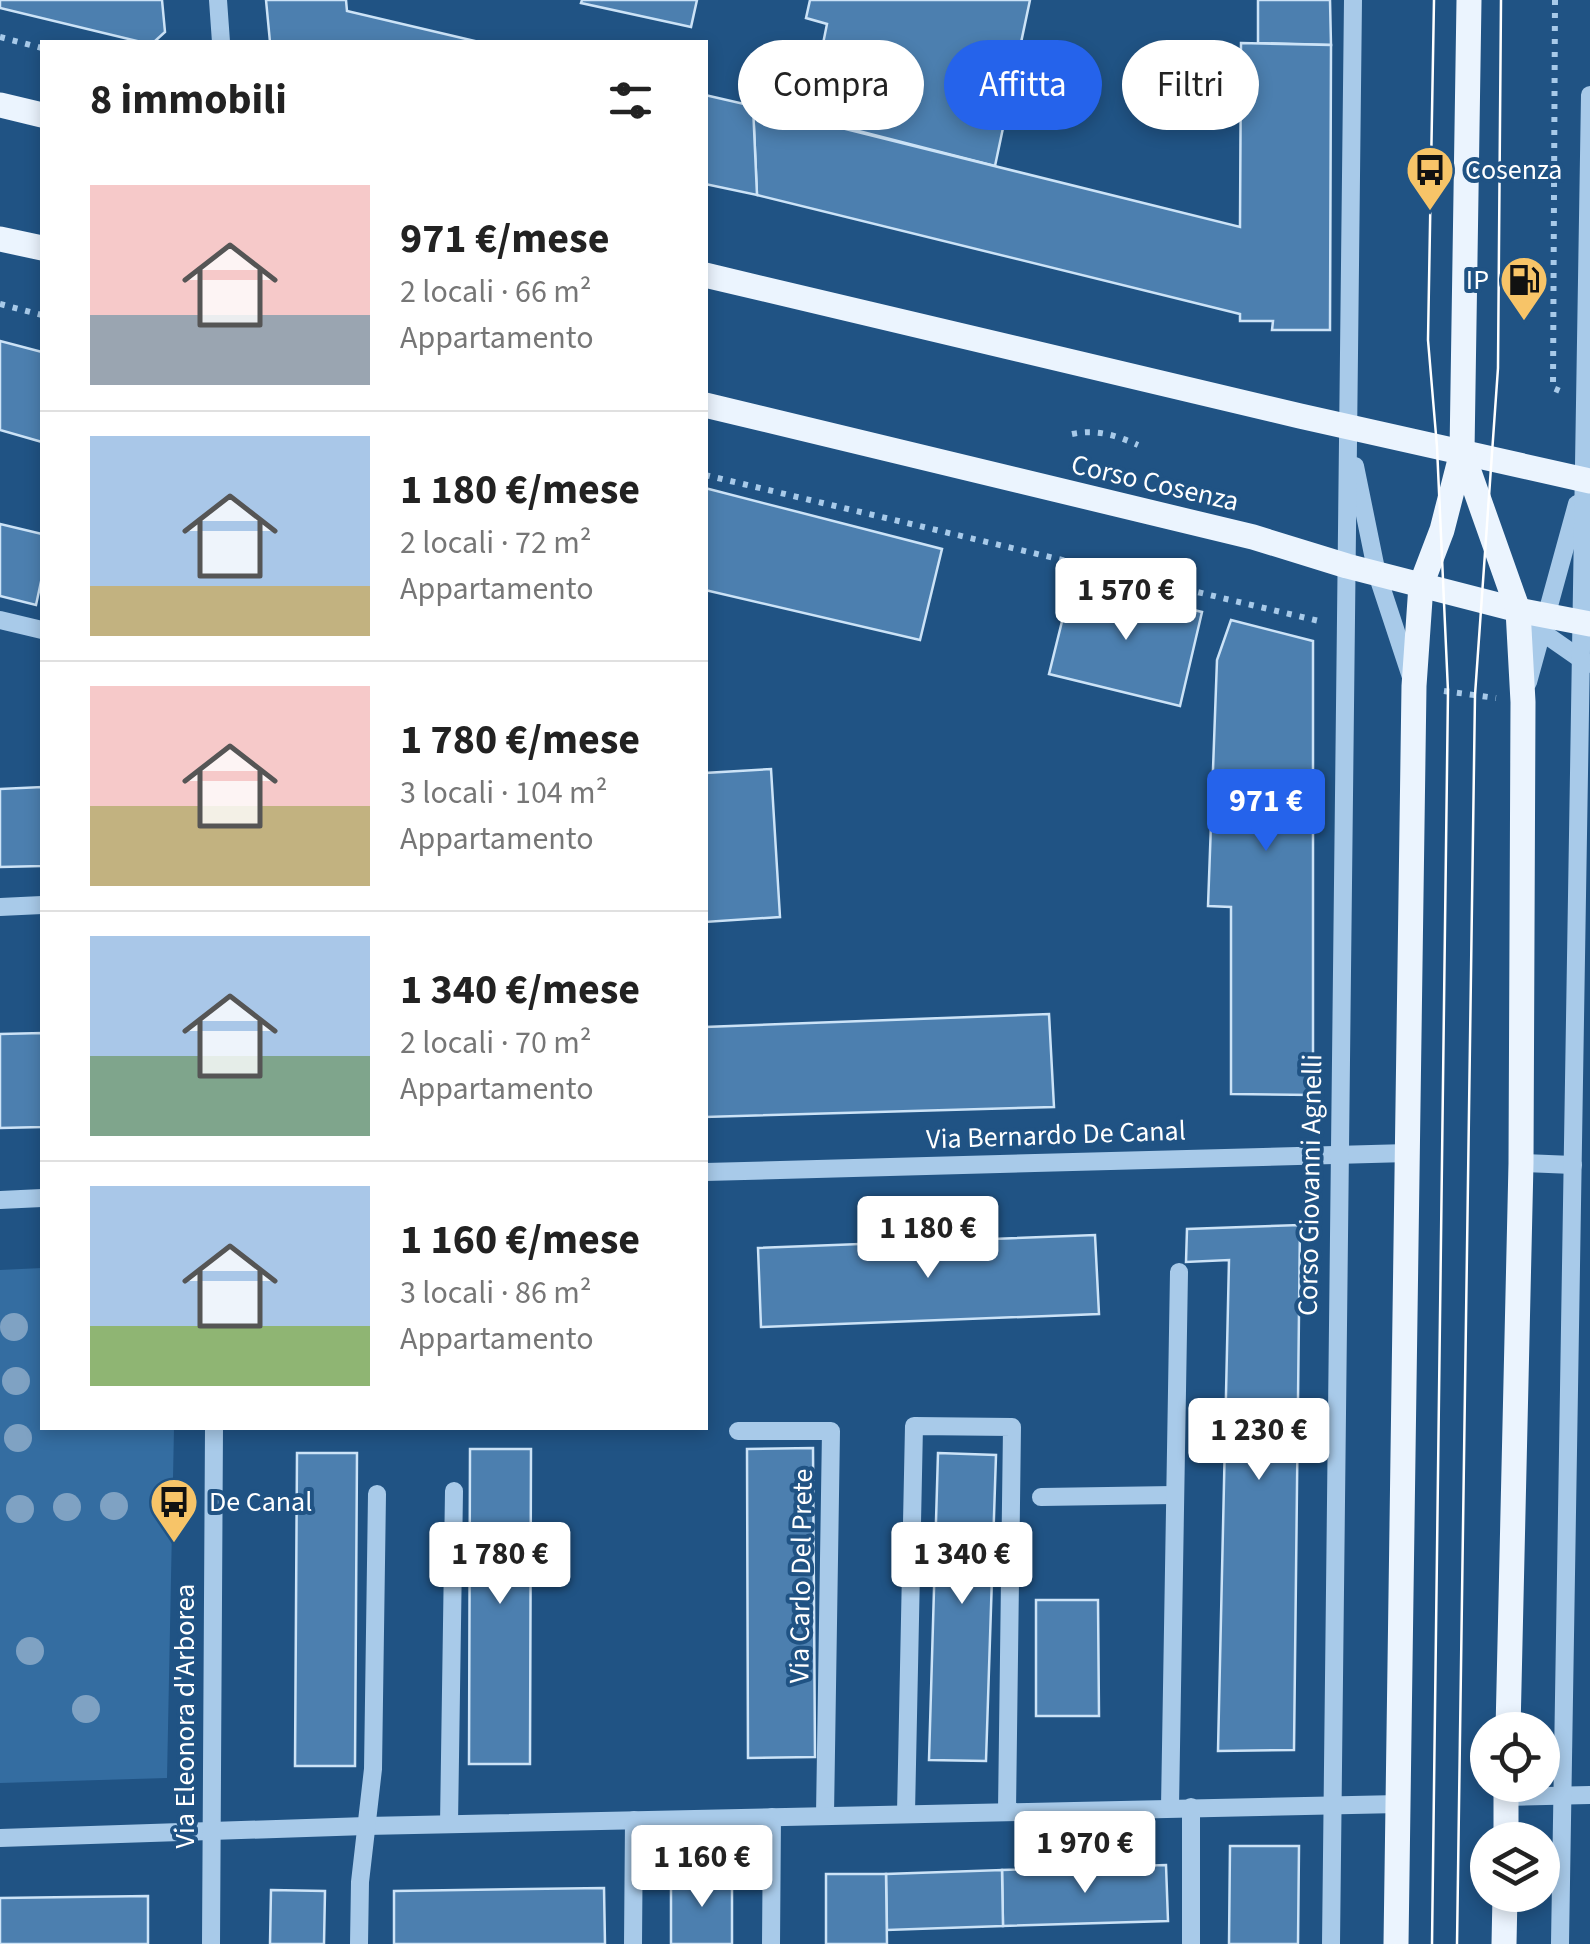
<!DOCTYPE html>
<html lang="it">
<head>
<meta charset="utf-8">
<style>
	body { margin:0; font-family:"Source Sans 3",sans-serif; background:#f6f6f6; color:#222; height:100vh; display:flex; flex-direction:column; font-size:38px; white-space:nowrap }
	* { box-sizing:border-box; margin:0 }
	p { font-size:32px; color:#767676 }
	.icon { flex:none; width:55px; height:55px; fill:none; stroke:currentColor; stroke-width:2; stroke-linecap:round; stroke-linejoin:round }
	.map { position:relative; flex:1; overflow:hidden }
	.side { position:absolute; left:40px; top:40px; width:668px; height:1390px; display:flex; flex-direction:column; background:#fff; border-radius:0px; box-shadow:0 5px 15px #0003 }
	.side>* { flex:none }
	.hud { position:absolute; left:738px; top:40px; width:702px; height:90px; display:flex; gap:20px }
	.buttons { position:absolute; left:1470px; top:1712px; display:grid; gap:20px }
	.buttons a { display:grid; place-items:center; width:90px; height:90px; border-radius:50%; background:#fff; box-shadow:0 5px 15px #0003; font-size:50px }
	.price { position:absolute; translate:-50% -85px; padding:0 22px; border-radius:10px; background:#fff; color:#222; font-size:32px; line-height:65px; filter:drop-shadow(0 2px 5px #0008) }
	.price::after { content:''; position:absolute; left:50%; top:60px; width:30px; height:22px; margin-left:-15px; background:inherit; clip-path:polygon(0 0,100% 0,50% 100%) }
	.price.active { background:#2563eb; color:#fff }
	ul { padding:0; list-style:none }
	li { display:flex; align-items:center; gap:30px; height:250px; padding:0 50px }
	li+li { border-top:2px solid #e0e0e0 }
	li span { display:grid; place-items:center; flex:none; width:280px; height:200px; border-radius:0px; color:#555 }
	li>.icon { margin-inline-start:auto }
	span .icon { width:120px; height:120px; fill:#fffc; stroke-width:1 }
	li b { font-size:42px }
	h2 { display:flex; justify-content:space-between; align-items:center; height:120px; padding:0 50px; font-size:42px }
	.chip { padding:0 35px; border-radius:45px; background:#fff; box-shadow:0 5px 15px #0003; font-size:35px; line-height:90px }
	.chip.active { background:#2563eb; color:#fff }
	.map>svg:first-child { display:block }
</style>
</head>
<body>
<div class="map">
<svg width="1590" height="1944" viewBox="0 0 1590 1944">
	<rect width="100%" height="100%" fill="#205384"/>
	<path fill="#346da1" d="M42,1268V1428H174L167,1778L0,1783V1270Z"/>
	<g fill="#4c7faf" stroke="#cce3f7" stroke-width="2.5">
		<path d="M0,0H162L165,32L154,42H141L0,8Z"/>
		<path d="M266,0H346L347,11L479,42H270Z"/>
		<path d="M582,0H697L691,27L581,3Z"/>
		<path d="M810,0H1030L995,166L808,118L827,24L806,18Z"/>
		<path d="M1258,0H1330L1331,45L1258,43Z"/>
		<path d="M1241,43L1331,45L1330,330H1272L1273,321H1240V314L757,195L753,106L1240,227Z"/>
		<path d="M705,95L753,106L757,195L705,184Z"/>
		<path d="M0,341L42,352V442L0,430Z"/>
		<path d="M705,488L942,549L920,640L705,590Z"/>
		<path d="M0,524L42,534V577L36,605L0,596Z"/>
		<path d="M1072,581L1202,612L1180,706L1049,674Z"/>
		<path d="M1231,620L1313,641V1095L1231,1094V907L1208,906L1217,660Z"/>
		<path d="M771,769L780,917L705,922V773Z"/>
		<path d="M42,787V866L0,867V789Z"/>
		<path d="M1049,1014L1054,1107L705,1117V1027Z"/>
		<path d="M42,1033V1127L0,1128V1034Z"/>
		<path d="M1300,1225L1294,1750L1218,1751L1229,1260L1186,1262L1187,1229Z"/>
		<path d="M1095,1235L1099,1314L761,1327L758,1248Z"/>
		<path d="M813,1448L815,1757L748,1758L747,1449Z"/>
		<path d="M470,1449H531L530,1764H469Z"/>
		<path d="M297,1453H357L355,1766H295Z"/>
		<path d="M938,1453L996,1455L986,1761L929,1760Z"/>
		<path d="M1036,1600H1098L1099,1716H1036Z"/>
		<path d="M1230,1846H1299L1298,1944H1229Z"/>
		<path d="M1166,1865L1168,1921L1003,1926L1002,1870Z"/>
		<path d="M1002,1870L1003,1926L887,1930L886,1874Z"/>
		<path d="M826,1874H886L887,1944H826Z"/>
		<rect x="671" y="1876" width="61" height="68"/>
		<path d="M604,1888L605,1944H394V1891Z"/>
		<path d="M271,1890L325,1891L324,1944H270Z"/>
		<path d="M148,1896V1944H0V1898Z"/>
	</g>
	<g fill="none" stroke-linecap="round" stroke-linejoin="round">
		<g stroke="#a8cae9" stroke-width="6" stroke-dasharray="5 8" stroke-linecap="butt">
			<path d="M1555,0L1553,388L1560,391"/>
			<path d="M0,37L42,48"/>
			<path d="M0,304L42,315"/>
			<path d="M1072,434C1097,429 1115,435 1138,445"/>
			<path d="M705,475L1319,621V624"/>
			<path d="M1444,691L1496,698"/>
		</g>
		<g stroke="#a8cae9" stroke-width="18">
			<path d="M218,0L221,42"/>
			<path d="M1355,466L1377,574L1411,677"/>
			<path d="M0,620L42,630"/>
			<path d="M1532,625L1588,664"/>
			<path d="M1528,682L1577,504"/>
			<path d="M0,907L42,905"/>
			<path d="M1521,1163L1573,1165"/>
			<path d="M705,1172L1408,1153"/>
			<path d="M0,1200L42,1198"/>
			<path d="M738,1431H831L825,1815"/>
			<path d="M1041,1497L1174,1495"/>
			<path d="M1506,1797L1590,1795"/>
			<path d="M1170,1807L1179,1272"/>
			<path d="M906,1813L914,1426L1012,1427L1007,1811"/>
			<path d="M449,1824L454,1491"/>
			<path d="M0,1838L366,1826L1399,1804"/>
			<path d="M211,1944L214,1428"/>
			<path d="M359,1944L360,1882L373,1769L377,1494"/>
			<path d="M633,1944L634,1820"/>
			<path d="M771,1944L772,1817"/>
			<path d="M1191,1944V1807"/>
			<path d="M1331,1944L1353,0"/>
			<path d="M1560,1944L1590,95"/>
		</g>
		<g stroke="#ebf4fe" stroke-width="25">
			<path d="M0,105L42,115"/>
			<path d="M0,239L42,248"/>
			<path d="M705,275L1300,416L1590,481"/>
			<path d="M705,405L1253,537L1347,566L1518,610L1590,624"/>
			<path d="M1462,452L1518,610L1523,702L1521,1163L1508,1730"/>
			<path d="M1506,1840V1785"/>
			<path d="M1396,1944L1414,686L1421,585L1442,530L1462,452L1469,0"/>
			<path d="M1504,1944L1505,1895"/>
		</g>
		<g stroke="#fff" stroke-width="2.5">
			<path d="M1432,1944L1448,691L1437,447L1428,340L1434,0"/>
			<path d="M1457,1944L1475,695L1498,368L1501,0"/>
		</g>
	</g>
	<g fill="#7fa2c3">
		<circle cx="14" cy="1327" r="14"/>
		<circle cx="16" cy="1381" r="14"/>
		<circle cx="18" cy="1438" r="14"/>
		<circle cx="114" cy="1506" r="14"/>
		<circle cx="67" cy="1507" r="14"/>
		<circle cx="20" cy="1509" r="14"/>
		<circle cx="30" cy="1651" r="14"/>
		<circle cx="86" cy="1709" r="14"/>
	</g>
	<defs>
		<g id="bus-pin" transform="scale(2.5)"><path d="M0 17L-7.5 6A9.5 9.5 0 1 1 7.5 6Z" fill="#f7c468" stroke="#205384"/><path d="M-5-6H5V4H4V6H2V4H-2V6H-4V4H-5ZM-3.5-4V0h7V-4ZM-3.5 1.2v1.5H-2V1.2ZM2 1.2v1.5H3.5V1.2Z" fill="#111"/></g>
		<g id="fuel-pin" transform="scale(2.5)"><path d="M0 17L-7.5 6A9.5 9.5 0 1 1 7.5 6Z" fill="#f7c468" stroke="#205384"/><path d="M-5.5-6h7V0h2V4h1.3V-2.5L3-4.5l.8-.8L6-3V5H2.5V1h-1V6h-7ZM-4.2-4.7v3.2H.2V-4.7Z" fill="#111"/></g>
	</defs>
	<g fill-rule="evenodd">
		<use href="#bus-pin" x="1430" y="170"/>
		<use href="#fuel-pin" x="1524" y="280"/>
		<use href="#bus-pin" x="174" y="1502"/>
	</g>
	<g text-anchor="middle" dominant-baseline="central" stroke-width="8" stroke-linejoin="round" paint-order="stroke">
		<g font-size="28" fill="#fff" stroke="#205384" text-anchor="start">
			<text x="1465" y="170">Cosenza</text>
			<text x="1489" y="280" text-anchor="end">IP</text>
			<text x="209" y="1502">De Canal</text>
		</g>
		<g font-size="28" fill="#fff" stroke="#205384">
			<text transform="translate(1155 483) rotate(13)">Corso Cosenza</text>
			<text transform="translate(1056 1135) rotate(-2)">Via Bernardo De Canal</text>
			<text transform="translate(1310 1185) rotate(-89)">Corso Giovanni Agnelli</text>
			<text transform="translate(801 1576) rotate(-89)">Via Carlo Del Prete</text>
			<text transform="translate(185 1716) rotate(-90)">Via Eleonora d'Arborea</text>
		</g>
	</g>
</svg>
<div class="buttons">
<a><svg class="icon" aria-label="locate" viewBox="0 0 24 24"><circle cx="12" cy="12" r="6"/><path d="M12 2v4M12 18v4M2 12h4M18 12h4"/></svg></a>
<a><svg class="icon" aria-label="layers" viewBox="0 0 24 24"><path d="M12 4l9 5-9 5-9-5zM3 14l9 5 9-5"/></svg></a>
</div>
<b class="price" style="left:1126px;top:643px">1 570 €</b>
<b class="price active" style="left:1266px;top:854px">971 €</b>
<b class="price" style="left:928px;top:1281px">1 180 €</b>
<b class="price" style="left:1259px;top:1483px">1 230 €</b>
<b class="price" style="left:500px;top:1607px">1 780 €</b>
<b class="price" style="left:962px;top:1607px">1 340 €</b>
<b class="price" style="left:1085px;top:1896px">1 970 €</b>
<b class="price" style="left:702px;top:1910px">1 160 €</b>
<div class="hud">
<a class="chip">Compra</a>
<a class="chip active">Affitta</a>
<a class="chip">Filtri</a>
</div>
<section class="side">
<h2>8 immobili<svg class="icon" aria-label="filters" viewBox="0 0 24 24"><path d="M4 7h16M4 17h16"/><circle cx="9" cy="7" r="2"/><circle cx="15" cy="17" r="2"/></svg></h2>
<ul>
<li><span style="background:linear-gradient(#f6c9c9 65%,#9aa5b1 0)"><svg class="icon" aria-label="home" viewBox="0 0 24 24"><path d="M3 11l9-7 9 7M6 9v11h12V9"/></svg></span><div><b>971 €/mese</b><p>2 locali · 66 m²</p><p>Appartamento</p></div></li>
<li><span style="background:linear-gradient(#a9c7e8 75%,#c2b280 0)"><svg class="icon" aria-label="home" viewBox="0 0 24 24"><path d="M3 11l9-7 9 7M6 9v11h12V9"/></svg></span><div><b>1 180 €/mese</b><p>2 locali · 72 m²</p><p>Appartamento</p></div></li>
<li><span style="background:linear-gradient(#f6c9c9 60%,#c2b280 0)"><svg class="icon" aria-label="home" viewBox="0 0 24 24"><path d="M3 11l9-7 9 7M6 9v11h12V9"/></svg></span><div><b>1 780 €/mese</b><p>3 locali · 104 m²</p><p>Appartamento</p></div></li>
<li><span style="background:linear-gradient(#a9c7e8 60%,#7fa58c 0)"><svg class="icon" aria-label="home" viewBox="0 0 24 24"><path d="M3 11l9-7 9 7M6 9v11h12V9"/></svg></span><div><b>1 340 €/mese</b><p>2 locali · 70 m²</p><p>Appartamento</p></div></li>
<li><span style="background:linear-gradient(#a9c7e8 70%,#8fb573 0)"><svg class="icon" aria-label="home" viewBox="0 0 24 24"><path d="M3 11l9-7 9 7M6 9v11h12V9"/></svg></span><div><b>1 160 €/mese</b><p>3 locali · 86 m²</p><p>Appartamento</p></div></li>
</ul>
</section>
</div>
</body>
</html>
